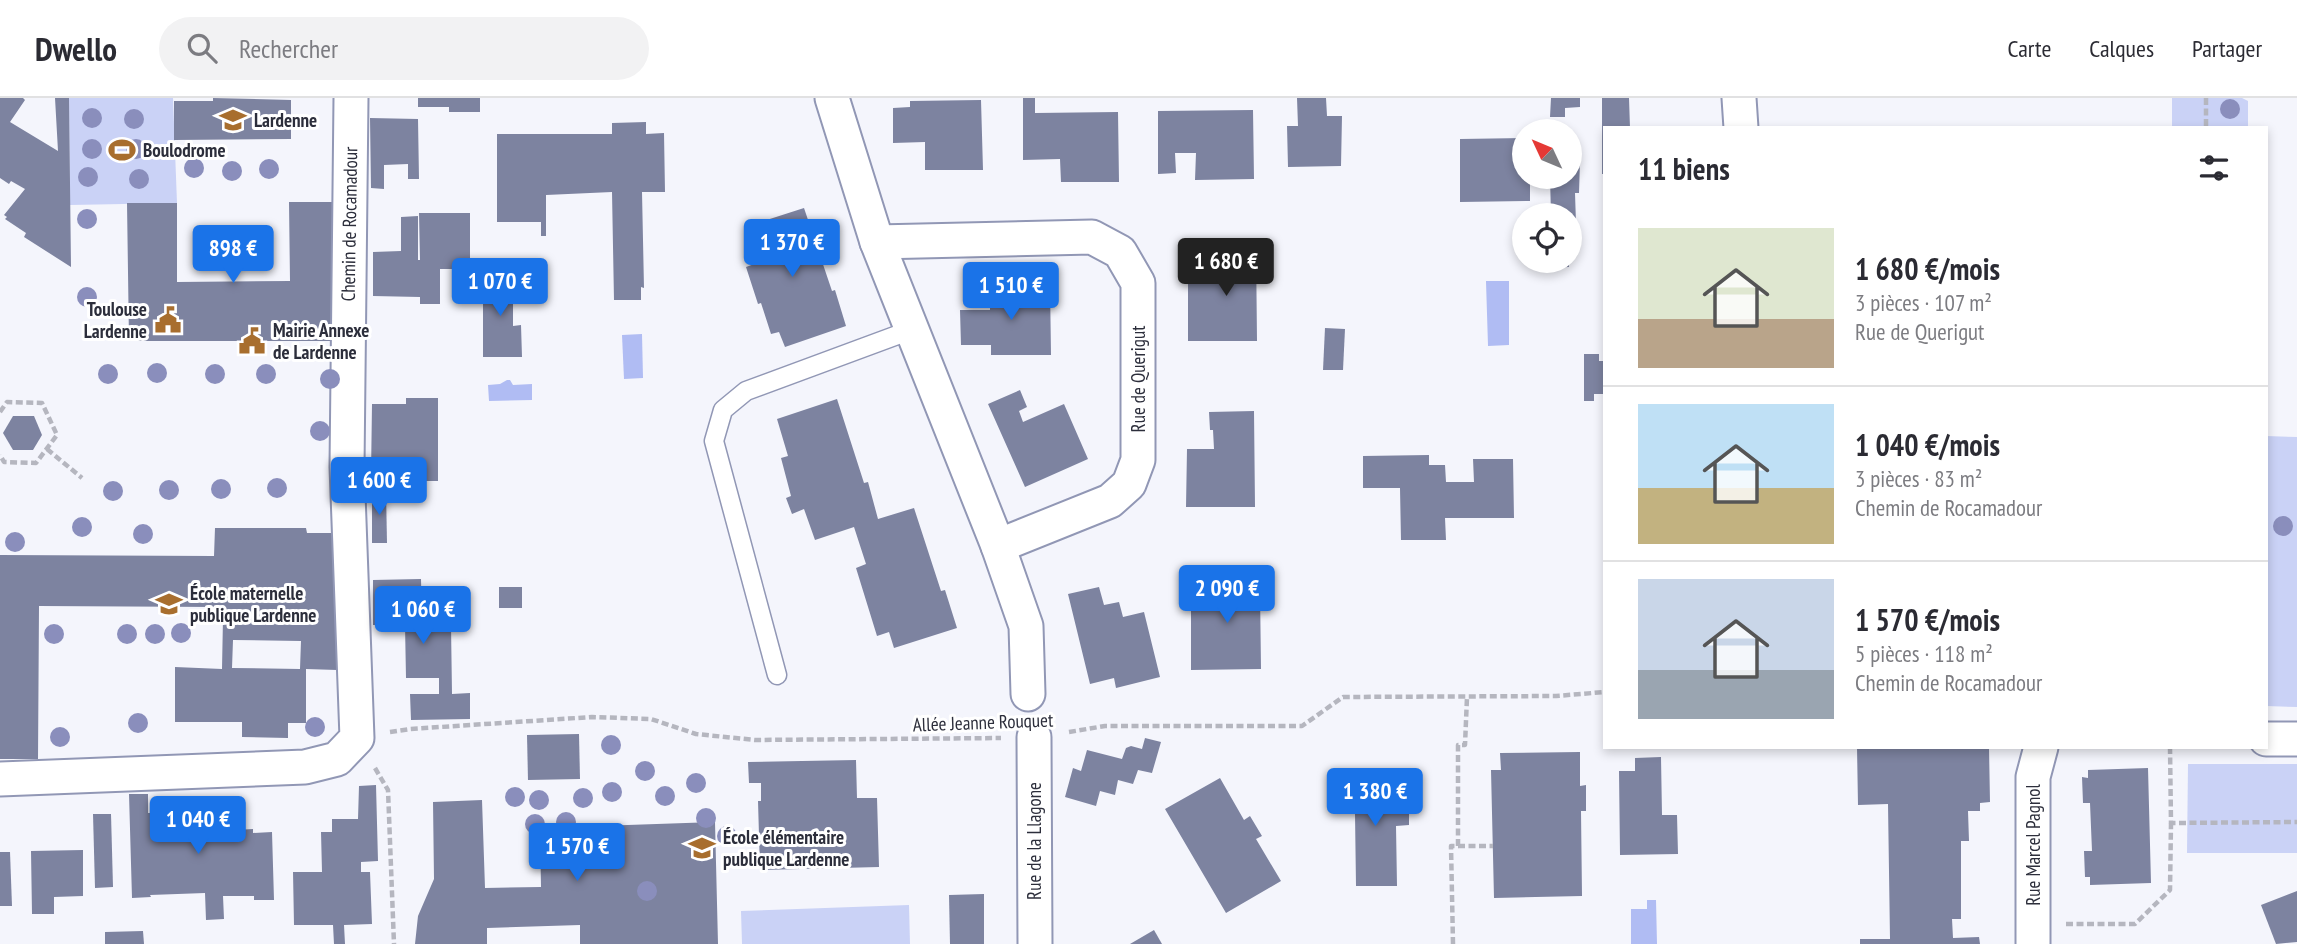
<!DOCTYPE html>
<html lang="fr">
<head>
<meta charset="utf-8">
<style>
	body { margin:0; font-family:"PT Sans Narrow",sans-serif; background:#f2f2f3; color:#2b2b33; height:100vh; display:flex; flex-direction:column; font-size:26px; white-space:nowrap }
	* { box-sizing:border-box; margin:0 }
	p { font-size:23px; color:#7c7c81 }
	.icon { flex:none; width:38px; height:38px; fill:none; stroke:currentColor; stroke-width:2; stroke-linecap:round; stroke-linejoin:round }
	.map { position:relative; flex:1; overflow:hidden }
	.drawer { position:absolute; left:1603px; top:28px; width:665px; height:623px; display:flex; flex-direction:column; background:#fff; border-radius:0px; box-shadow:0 4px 10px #0003 }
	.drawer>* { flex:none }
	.needle { width:46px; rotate:314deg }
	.controls { position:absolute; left:1512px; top:21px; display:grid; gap:14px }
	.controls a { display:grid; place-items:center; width:70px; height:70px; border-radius:50%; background:#fff; box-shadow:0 4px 10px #0003; font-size:35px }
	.price { position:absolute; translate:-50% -60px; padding:0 16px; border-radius:7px; background:#1a73e8; color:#fff; font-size:23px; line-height:46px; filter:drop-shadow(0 2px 4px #0008) }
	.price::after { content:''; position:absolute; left:50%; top:42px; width:21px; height:16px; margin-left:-10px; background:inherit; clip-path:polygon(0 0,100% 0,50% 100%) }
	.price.on { background:#222; color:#fff }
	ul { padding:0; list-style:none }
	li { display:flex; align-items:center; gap:21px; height:175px; padding:0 35px }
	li+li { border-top:2px solid #e1e1e2 }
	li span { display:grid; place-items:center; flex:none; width:196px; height:140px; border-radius:0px; color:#555 }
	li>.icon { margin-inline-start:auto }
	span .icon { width:84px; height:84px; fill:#fffc; stroke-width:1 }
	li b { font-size:30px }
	h2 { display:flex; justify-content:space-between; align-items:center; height:84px; padding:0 35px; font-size:30px }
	header { display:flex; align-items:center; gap:42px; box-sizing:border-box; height:98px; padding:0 35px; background:#fff; border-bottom:2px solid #e1e1e2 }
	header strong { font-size:33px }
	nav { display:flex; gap:38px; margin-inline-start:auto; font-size:24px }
	.search { width:490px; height:63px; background:#f2f2f3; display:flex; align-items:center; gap:18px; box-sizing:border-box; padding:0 24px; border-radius:38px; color:#7c7c81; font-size:26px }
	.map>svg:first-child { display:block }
</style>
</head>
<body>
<header>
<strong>Dwello</strong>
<div class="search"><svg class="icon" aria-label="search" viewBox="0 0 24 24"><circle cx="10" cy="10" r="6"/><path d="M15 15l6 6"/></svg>Rechercher</div>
<nav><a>Carte</a><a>Calques</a><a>Partager</a></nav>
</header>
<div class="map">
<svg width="2297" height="846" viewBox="0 0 2297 846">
	<rect width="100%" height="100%" fill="#f4f5fc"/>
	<g fill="#cad2f6">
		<path d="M69,0H173L177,105L70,107Z"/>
		<path d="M2172,0H2242L2248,3V30H2172Z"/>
		<path d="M2266,338L2297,339V609L2266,608Z"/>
		<path d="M2188,666H2297V755H2187Z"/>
		<path d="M909,807L910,846H742L741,813Z"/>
	</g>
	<g fill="#b0bcf3">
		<path d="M1486,183H1509V247L1488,248Z"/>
		<path d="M642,236L643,280L624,281L622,237Z"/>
		<path d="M507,282H510L513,287L532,286V302L489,303L488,287L500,286Z"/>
		<path d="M1647,802H1656L1657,846H1631V811H1647Z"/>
	</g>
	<g fill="#7d83a0" fill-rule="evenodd">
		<path d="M0,0H23L25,2L10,24L58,53L55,0H69L71,169L24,139L26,135L5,121L7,119L4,117L25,91L11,83L9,86L0,80Z"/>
		<path d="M213,0L291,2V41L174,42V3H213Z"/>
		<path d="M418,0H480V14H449V9H418Z"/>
		<path d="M1023,0H1035V15L1118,14L1119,84H1061L1060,61L1023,62Z"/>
		<path d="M1297,0H1326L1327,18H1342L1341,68L1288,69L1287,28H1298Z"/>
		<path d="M1551,0H1580V9L1565,10V19H1550Z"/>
		<path d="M1602,0H1629L1630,30H1605V76H1602Z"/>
		<path d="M981,2L983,72H925V44L893,45V10L910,9V3Z"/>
		<path d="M1253,12L1254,81L1195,82L1196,55H1175L1176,75L1158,76V13Z"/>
		<path d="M370,20L418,21L419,81H408V66L384,67V91L371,90Z"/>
		<path d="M646,24V36L664,35L665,94H642L644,190L641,189V202H614L612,94L546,97V138H541V124H497V36H612V25Z"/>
		<path d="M1524,40V79H1530V103L1460,104V41Z"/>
		<path d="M1580,63L1579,95H1575L1577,156H1570V117H1551L1550,79H1570V64Z"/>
		<path d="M289,104H337L339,243H129L127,105H177V184L290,183Z"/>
		<path d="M804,110L832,193L835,192L846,228L785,249L779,234L771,236L761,205L758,206L746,169L757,165L745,129Z"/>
		<path d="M419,115H470V171H440V206H420V199L373,198V154L401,153V119L418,118V162H420Z"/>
		<path d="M1211,147H1256L1257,243H1188V185H1214L1215,166H1210Z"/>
		<path d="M1552,163H1569V169L1552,170Z"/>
		<path d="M483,175H513V228L521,227L522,259H483Z"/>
		<path d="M1050,187L1051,257H991V247H961L960,212H990V188Z"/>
		<path d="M1325,230L1345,231L1343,272H1323Z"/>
		<path d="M1584,256H1599V263H1605V296H1594V303H1584Z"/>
		<path d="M1020,292L1027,309L1019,313L1023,324L1064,306L1088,361L1025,389L988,306Z"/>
		<path d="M406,300H438V383H405L406,378L371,377L372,306H406Z"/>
		<path d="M837,301L864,385L868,384L878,421L914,410L941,493L945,492L957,530L894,550L889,534L877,538L856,470L866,466L854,429L815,442L804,411L792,416L786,400L791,398L781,360L788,358L777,321Z"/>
		<path d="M1254,313L1255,409H1186L1187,351H1214L1213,332H1210L1209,314Z"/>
		<path d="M13,318H34L42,337L33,352H13L3,335Z"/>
		<path d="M1429,357V367H1445L1446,384H1474L1473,361H1513L1514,420H1445L1446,442H1401L1400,390H1363V358Z"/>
		<path d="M372,392H386L387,445H372Z"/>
		<path d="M215,430H306L307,435H337V572L306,571V625H288V640L242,639V624H175V569L222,571L223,520H216V509L39,508L38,661H0V457L214,458ZM233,542L301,543L300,571L232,570Z"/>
		<path d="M1243,473V492H1260L1261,571L1191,572V513H1218V494H1198L1197,474Z"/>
		<path d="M421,481L422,527H442L441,503H461L462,527H451L452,596L470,595V621L411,622L410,596H439V580H406L405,527H373V482Z"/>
		<rect x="499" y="489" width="23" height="21"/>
		<path d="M1099,489L1104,507L1119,504L1123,519L1144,514L1160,579L1116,590L1114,580L1090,586L1068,496Z"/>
		<path d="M579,636L580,681L528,682L527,637Z"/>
		<path d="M1145,640L1161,644L1152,675L1138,672L1133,686L1118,682L1115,697L1100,693L1096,708L1065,699L1073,670L1081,673L1087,652L1122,661L1126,650L1131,648L1142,651Z"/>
		<path d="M1857,649H1989L1990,704L1980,705V713H1968L1969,743H1961V821H1952L1953,840L1979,839L1980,846H1860V841H1890L1888,706L1858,707Z"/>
		<path d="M1580,654V688L1586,687V713H1581L1582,798L1494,800L1491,672H1501L1500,655Z"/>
		<path d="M1661,659L1662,717H1677L1678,756L1620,757L1619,673H1635V660Z"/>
		<path d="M856,662L857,700H877L879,769L760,772L758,703H761V685H749L748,664Z"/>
		<path d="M2148,670L2151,785L2090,787V779H2085L2084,753H2092L2090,705H2083L2082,679L2088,680V672Z"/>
		<path d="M1220,680L1244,722L1250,718L1262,738L1256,741L1281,783L1226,815L1165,711Z"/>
		<path d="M1355,680L1356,687L1409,686V727L1396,728L1397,788H1356L1355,716H1339V681Z"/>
		<path d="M376,687L378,763L361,764V774H370L372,826L344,827L345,846H334L333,827H294L293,774H322L321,734H332V721H358L359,688Z"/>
		<path d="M129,696H148V715L236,714V732L253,731V735L272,734L274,802H254V798H223L224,821L206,822L205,795L150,797L151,799L132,800Z"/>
		<path d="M482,702L485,790L541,789L540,731L569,729L715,724L718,846H580V827L487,830V846H415L418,818L434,781L433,704Z"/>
		<path d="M93,716H111L113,789L95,790Z"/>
		<path d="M83,752V798L54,799V816H32L31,753Z"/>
		<path d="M0,754H10L12,808H0Z"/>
		<path d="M2297,793V844L2276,846L2261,807Z"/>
		<path d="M984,796V846H950L949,797Z"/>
		<path d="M1154,832L1162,846H1130Z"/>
		<path d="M143,833L144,846H105V834Z"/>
	</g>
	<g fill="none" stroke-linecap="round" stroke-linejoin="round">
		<g stroke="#9197b5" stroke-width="21">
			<path id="service" d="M777,577L714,343L723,312L746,293L911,232"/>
		</g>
		<g stroke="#9197b5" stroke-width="37">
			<g id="minor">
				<path d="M832,0L877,144L998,448L1026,528L1028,596"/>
				<path d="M1739,0L1741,30"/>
				<path d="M877,144L1092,139L1120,154L1138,185V362L1129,386L1110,403L998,448"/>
				<path d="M1034,639L1035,846"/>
				<path d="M2266,641H2297"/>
				<path d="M0,681L305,669L337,661L357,640L347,369L351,0"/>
				<path d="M2033,846V679L2041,649"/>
			</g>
		</g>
		<g stroke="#b5b6bf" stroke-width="4.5" stroke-dasharray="7 3.5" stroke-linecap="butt">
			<path d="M2206,0V30"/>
			<path d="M0,314L7,304L42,305L57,337L36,365L4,364L0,357"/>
			<path d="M47,351L82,380"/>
			<path d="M390,634L410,631L592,619L651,621L696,636L755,642L1001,640"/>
			<path d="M1069,634L1105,628H1302L1343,599L1556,598L1605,594"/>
			<path d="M2170,649L2171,725L2297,724"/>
			<path d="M375,670L388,692L394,846"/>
			<path d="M1458,748H1493"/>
			<path d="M2066,826H2135L2170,792L2171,725"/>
			<path d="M1453,846L1451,748H1458V647H1465L1467,599"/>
		</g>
		<use href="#service" stroke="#fff" stroke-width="18"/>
		<use href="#minor" stroke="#fff" stroke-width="33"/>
	</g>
	<g fill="#8a8ebc">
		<circle cx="2230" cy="11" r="10"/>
		<circle cx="92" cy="20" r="10"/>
		<circle cx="134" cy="21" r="10"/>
		<circle cx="92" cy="51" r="10"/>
		<circle cx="136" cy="51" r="10"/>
		<circle cx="194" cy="70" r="10"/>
		<circle cx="269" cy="71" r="10"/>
		<circle cx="232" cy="73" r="10"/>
		<circle cx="88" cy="79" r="10"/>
		<circle cx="139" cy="81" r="10"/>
		<circle cx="87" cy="121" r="10"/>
		<circle cx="87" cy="199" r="10"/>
		<circle cx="157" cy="275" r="10"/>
		<circle cx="108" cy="276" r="10"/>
		<circle cx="215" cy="276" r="10"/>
		<circle cx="266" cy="276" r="10"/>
		<circle cx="330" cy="281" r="10"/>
		<circle cx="320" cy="333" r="10"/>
		<circle cx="277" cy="390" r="10"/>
		<circle cx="221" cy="391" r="10"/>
		<circle cx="169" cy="392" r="10"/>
		<circle cx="113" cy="393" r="10"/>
		<circle cx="2283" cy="428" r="10"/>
		<circle cx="82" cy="429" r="10"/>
		<circle cx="143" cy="436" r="10"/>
		<circle cx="15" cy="444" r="10"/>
		<circle cx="181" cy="535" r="10"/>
		<circle cx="54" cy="536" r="10"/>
		<circle cx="127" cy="536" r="10"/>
		<circle cx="155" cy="536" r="10"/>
		<circle cx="138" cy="625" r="10"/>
		<circle cx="315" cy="629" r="10"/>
		<circle cx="60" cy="639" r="10"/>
		<circle cx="611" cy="647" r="10"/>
		<circle cx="645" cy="673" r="10"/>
		<circle cx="696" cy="685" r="10"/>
		<circle cx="612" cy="694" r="10"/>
		<circle cx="665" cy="698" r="10"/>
		<circle cx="515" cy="699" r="10"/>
		<circle cx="583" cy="700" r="10"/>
		<circle cx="539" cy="702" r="10"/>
		<circle cx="706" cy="720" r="10"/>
		<circle cx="566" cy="724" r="10"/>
		<circle cx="535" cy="726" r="10"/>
		<circle cx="727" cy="738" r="10"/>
		<circle cx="647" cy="793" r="10"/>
	</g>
	<defs>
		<g id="school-bare" transform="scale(2.1)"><path d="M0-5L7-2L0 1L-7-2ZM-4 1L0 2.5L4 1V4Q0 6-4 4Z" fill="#a86e2e" stroke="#fff" stroke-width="2.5" paint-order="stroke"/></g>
		<g id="stadium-bare" transform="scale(2.1)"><path d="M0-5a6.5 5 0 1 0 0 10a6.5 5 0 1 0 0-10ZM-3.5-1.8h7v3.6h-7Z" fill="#a86e2e" stroke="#fff" stroke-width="2.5" paint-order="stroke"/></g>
		<g id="civic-bare" transform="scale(2.1)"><path d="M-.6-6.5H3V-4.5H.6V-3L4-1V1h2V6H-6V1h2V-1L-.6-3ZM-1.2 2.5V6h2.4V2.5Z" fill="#a86e2e" stroke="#fff" stroke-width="2.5" paint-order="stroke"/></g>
	</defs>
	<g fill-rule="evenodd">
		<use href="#school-bare" x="233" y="22"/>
		<use href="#stadium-bare" x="122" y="52"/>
		<use href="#civic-bare" x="168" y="222"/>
		<use href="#civic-bare" x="252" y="243"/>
		<use href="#school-bare" x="169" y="506"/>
		<use href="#school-bare" x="702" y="750"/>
	</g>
	<g text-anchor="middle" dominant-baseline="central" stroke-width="6" stroke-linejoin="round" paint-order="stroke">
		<g font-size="19" font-weight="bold" fill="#2c2e3b" stroke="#fff" text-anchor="start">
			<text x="254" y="22">Lardenne</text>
			<text x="143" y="52">Boulodrome</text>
			<text x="147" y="211" text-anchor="end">Toulouse<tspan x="147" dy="22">Lardenne</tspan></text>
			<text x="273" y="232">Mairie Annexe<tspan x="273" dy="22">de Lardenne</tspan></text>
			<text x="190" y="495">École maternelle<tspan x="190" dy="22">publique Lardenne</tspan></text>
			<text x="723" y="739">École élémentaire<tspan x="723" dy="22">publique Lardenne</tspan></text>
		</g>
		<g font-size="19" fill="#2c2e3b" stroke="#fff">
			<text transform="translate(349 126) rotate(-89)">Chemin de Rocamadour</text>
			<text transform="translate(1138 281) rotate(-90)">Rue de Querigut</text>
			<text transform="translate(983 624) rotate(-2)">Allée Jeanne Rouquet</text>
			<text transform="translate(1034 743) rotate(-90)">Rue de la Llagone</text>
			<text transform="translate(2033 747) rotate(-90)">Rue Marcel Pagnol</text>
		</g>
	</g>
</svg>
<div class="controls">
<a><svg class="needle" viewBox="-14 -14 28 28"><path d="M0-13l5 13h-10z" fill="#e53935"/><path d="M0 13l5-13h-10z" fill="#7c7c81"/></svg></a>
<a><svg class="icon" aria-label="locate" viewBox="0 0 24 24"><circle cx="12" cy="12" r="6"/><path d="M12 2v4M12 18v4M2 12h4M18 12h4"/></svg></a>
</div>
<b class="price" style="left:792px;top:181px">1 370 €</b>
<b class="price" style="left:233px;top:187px">898 €</b>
<b class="price on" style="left:1226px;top:200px">1 680 €</b>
<b class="price" style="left:500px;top:220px">1 070 €</b>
<b class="price" style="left:1011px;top:224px">1 510 €</b>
<b class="price" style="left:379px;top:419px">1 600 €</b>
<b class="price" style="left:1227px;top:527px">2 090 €</b>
<b class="price" style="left:423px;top:548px">1 060 €</b>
<b class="price" style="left:1375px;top:730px">1 380 €</b>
<b class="price" style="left:198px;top:758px">1 040 €</b>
<b class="price" style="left:577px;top:785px">1 570 €</b>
<section class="drawer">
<h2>11 biens<svg class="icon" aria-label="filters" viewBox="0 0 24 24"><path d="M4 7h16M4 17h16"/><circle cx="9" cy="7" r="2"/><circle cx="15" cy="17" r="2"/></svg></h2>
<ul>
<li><span style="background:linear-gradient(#dfe7d0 65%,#b9a48a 0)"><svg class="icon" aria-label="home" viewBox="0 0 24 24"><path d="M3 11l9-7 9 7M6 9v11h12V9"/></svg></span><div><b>1 680 €/mois</b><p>3 pièces · 107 m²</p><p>Rue de Querigut</p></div></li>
<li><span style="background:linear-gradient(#bfe0f5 60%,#c2b280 0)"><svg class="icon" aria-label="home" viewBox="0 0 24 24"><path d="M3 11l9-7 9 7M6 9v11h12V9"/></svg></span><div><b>1 040 €/mois</b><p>3 pièces · 83 m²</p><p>Chemin de Rocamadour</p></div></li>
<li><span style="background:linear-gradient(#c9d6e8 65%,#9aa5b1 0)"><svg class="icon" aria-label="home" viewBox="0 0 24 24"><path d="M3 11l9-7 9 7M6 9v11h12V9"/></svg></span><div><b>1 570 €/mois</b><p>5 pièces · 118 m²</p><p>Chemin de Rocamadour</p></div></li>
</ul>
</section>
</div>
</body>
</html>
